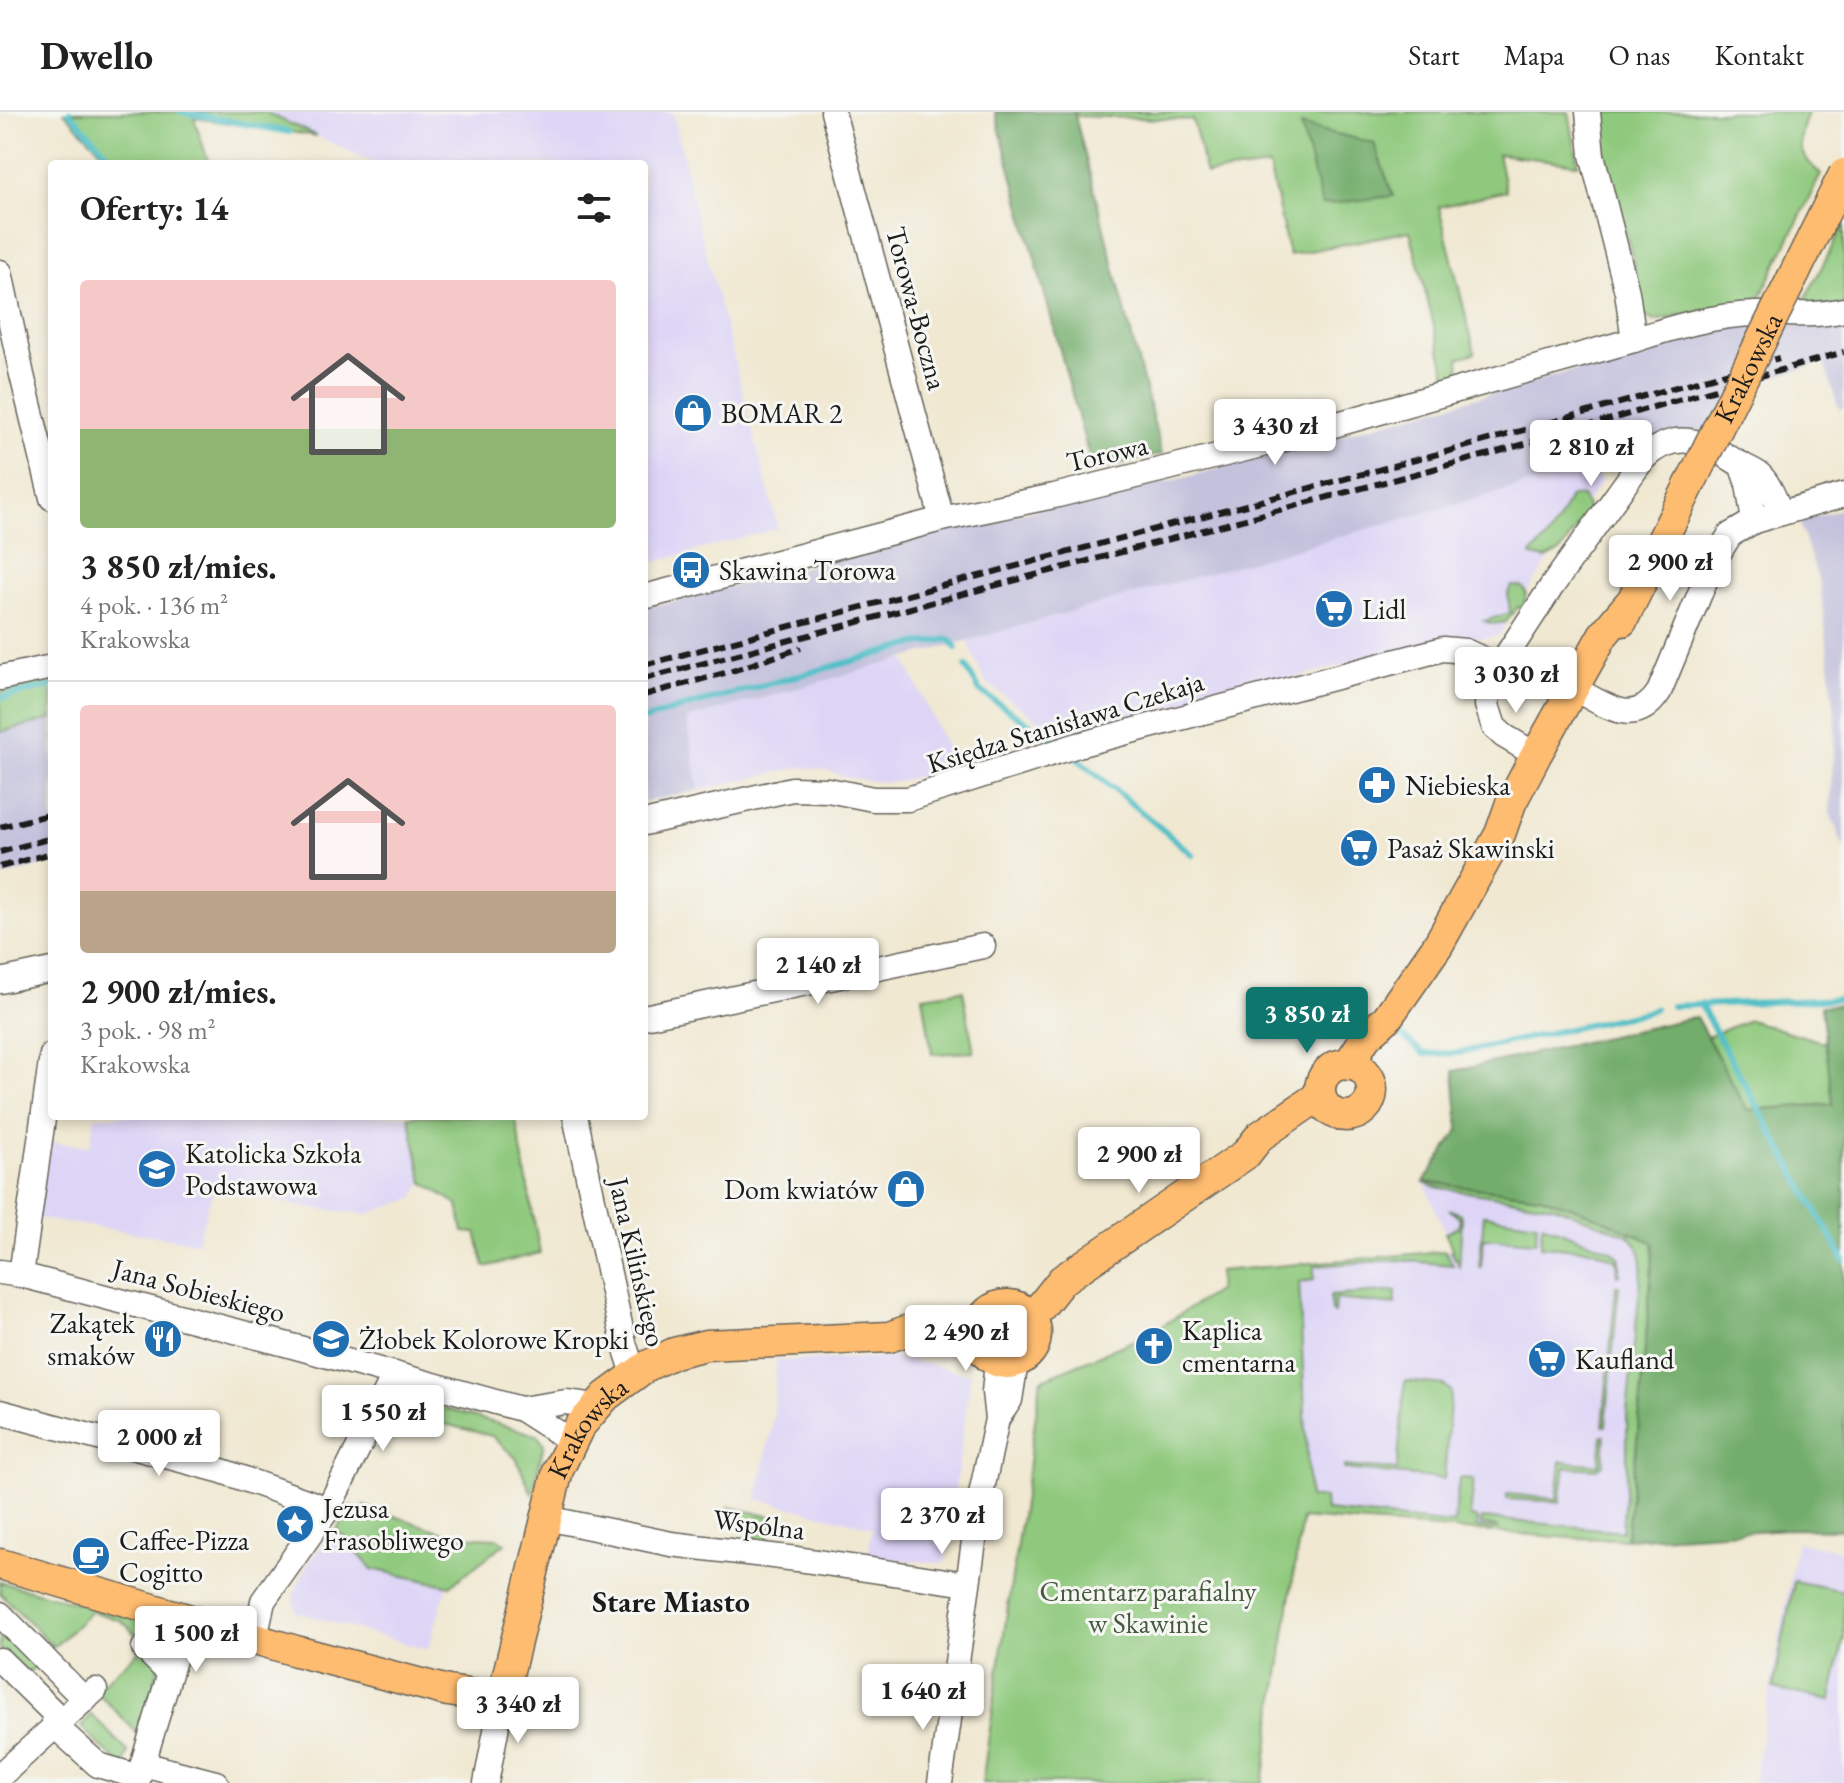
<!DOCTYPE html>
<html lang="pl">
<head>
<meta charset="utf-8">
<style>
	body { margin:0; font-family:"EB Garamond",serif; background:#f2f2f2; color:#222; height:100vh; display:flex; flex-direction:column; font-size:30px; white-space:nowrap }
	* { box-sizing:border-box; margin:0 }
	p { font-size:26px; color:#767676 }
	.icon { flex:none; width:44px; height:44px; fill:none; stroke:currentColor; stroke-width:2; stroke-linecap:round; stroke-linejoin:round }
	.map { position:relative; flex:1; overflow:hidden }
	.panel { position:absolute; left:48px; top:48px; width:600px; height:960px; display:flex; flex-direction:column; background:#fff; border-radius:8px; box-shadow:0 4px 12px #0003 }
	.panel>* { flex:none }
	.price { position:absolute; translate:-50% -68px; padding:0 18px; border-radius:8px; background:#fff; color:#222; font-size:26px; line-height:52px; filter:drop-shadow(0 2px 4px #0008) }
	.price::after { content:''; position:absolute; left:50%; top:48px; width:24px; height:18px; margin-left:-12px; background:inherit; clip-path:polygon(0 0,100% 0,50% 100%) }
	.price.active { background:#0f766e; color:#fff }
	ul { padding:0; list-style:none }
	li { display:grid; align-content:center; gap:16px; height:424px; padding:0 32px }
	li+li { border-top:2px solid #e0e0e0 }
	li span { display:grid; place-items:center; height:248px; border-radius:8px; color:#555 }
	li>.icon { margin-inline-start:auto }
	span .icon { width:144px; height:144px; fill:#fffc; stroke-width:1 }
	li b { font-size:34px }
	h2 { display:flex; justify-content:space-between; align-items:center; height:96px; padding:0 32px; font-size:34px }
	header { display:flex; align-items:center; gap:48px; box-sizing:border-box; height:112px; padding:0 40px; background:#fff; border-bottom:2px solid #e0e0e0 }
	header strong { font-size:38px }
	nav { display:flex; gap:44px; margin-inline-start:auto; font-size:28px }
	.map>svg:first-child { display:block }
</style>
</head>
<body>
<header>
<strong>Dwello</strong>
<nav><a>Start</a><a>Mapa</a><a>O nas</a><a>Kontakt</a></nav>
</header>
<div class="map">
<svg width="1844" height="1671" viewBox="0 0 1844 1671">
	<rect width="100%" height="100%" fill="#f6f6f2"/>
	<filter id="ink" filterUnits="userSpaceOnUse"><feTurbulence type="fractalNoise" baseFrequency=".0125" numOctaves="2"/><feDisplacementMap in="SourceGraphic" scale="16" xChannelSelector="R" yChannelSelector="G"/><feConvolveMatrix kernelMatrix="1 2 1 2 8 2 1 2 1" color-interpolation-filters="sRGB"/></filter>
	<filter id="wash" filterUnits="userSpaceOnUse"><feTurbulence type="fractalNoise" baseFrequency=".006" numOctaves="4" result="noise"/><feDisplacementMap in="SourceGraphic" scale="32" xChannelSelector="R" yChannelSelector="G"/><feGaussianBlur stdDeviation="1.8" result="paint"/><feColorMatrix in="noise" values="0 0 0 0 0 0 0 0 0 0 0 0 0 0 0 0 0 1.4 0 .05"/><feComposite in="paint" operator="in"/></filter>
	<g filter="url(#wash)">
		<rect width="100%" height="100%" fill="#f0e8d1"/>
		<g fill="#ded5f6">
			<path d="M265,0H673L698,110L778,416L644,453V52H376Z"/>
			<path d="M1576,342L1602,368L1498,524L1475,527L1459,525L1059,623L985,570L967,528L1368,416Z"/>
			<path d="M904,546L956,655L895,670L869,669L845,665L826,658L801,655L699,678L687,607Z"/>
			<path d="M95,1004H409L423,1070L414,1086L367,1102L307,1096L214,1074L197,1130L34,1106L51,1030L90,1034Z"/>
			<path d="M1424,1070L1540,1084L1654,1130L1626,1427L1572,1426L1301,1406L1290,1153L1453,1138Z"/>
			<path d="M894,1245L971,1262L945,1451L868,1446L872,1415L757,1387L774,1303L776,1249Z"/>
			<path d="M336,1418L372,1457L447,1474L428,1538L296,1500L293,1487L297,1474L309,1449Z"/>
			<path d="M1797,1430L1844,1439V1671H1753Z"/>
		</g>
		<g fill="#c3c1dc">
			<path d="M1844,206V296L1839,298L1824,251L1763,268L1740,316L1628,344L687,607L699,678L644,690V494L673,490L943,418L1184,366L1609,249L1653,229L1742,209Z"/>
			<path d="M1844,396V736L1829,699L1836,609L1820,473L1799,410Z"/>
			<path d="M52,567V751L0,765V580Z"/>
		</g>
		<g fill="#8fc97d" stroke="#56724c" stroke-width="2">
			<path d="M64,0H265L317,24L194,6L209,52H113Z"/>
			<path d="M1074,0H1569L1578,52L1498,42L1506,79L1439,95L1475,241L1459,246L1460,262L1447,266L1410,119L1289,143L1269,54L1206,62L1193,8L1076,4Z"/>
			<path d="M1601,0H1808C1798,31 1794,39 1821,62L1757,192L1730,193L1654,209L1642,202L1633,147L1600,25Z"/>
			<path d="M1844,112V194L1799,199Z"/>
			<path d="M1574,384L1583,385L1587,395L1586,402L1560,440L1546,447L1532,444L1531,442C1551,426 1559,408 1570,385Z"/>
			<path d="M1512,474L1523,475L1526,481L1523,497L1518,495L1506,510L1493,512L1484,509L1510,501L1508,481Z"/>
			<path d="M52,567V607L0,620V580Z"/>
			<path d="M963,878L974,940L932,942L923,884Z"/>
			<path d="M1749,908L1826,931L1834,992L1747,998L1707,925Z"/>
			<path d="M409,1004H515L540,1141L485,1155L476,1121L463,1120L458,1093L423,1070Z"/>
			<path d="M1424,1070L1540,1084L1588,1101L1654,1130L1638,1321L1626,1427L1572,1426L1302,1406L1263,1671H982L1041,1268L1151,1221L1218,1178L1219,1159L1446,1139L1453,1153L1398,1148L1314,1154V1168L1299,1170L1309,1386H1325L1326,1399L1454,1412L1459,1366L1474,1367L1470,1405L1477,1406L1476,1415L1498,1417L1497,1415L1480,1412L1481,1406L1622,1419L1627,1358V1300L1642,1155C1642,1141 1638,1132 1628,1123L1554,1094L1435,1075Z"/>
			<path d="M1449,1097L1460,1102L1462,1107L1459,1154L1451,1139L1453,1138L1445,1121L1459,1114L1460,1107Z"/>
			<path d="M1484,1103L1537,1111L1536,1130L1484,1126L1481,1155H1479Z"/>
			<path d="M1542,1112L1611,1138L1620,1146V1163H1617L1618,1149L1595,1138L1541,1134Z"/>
			<path d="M1616,1174H1619L1606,1314H1603Z"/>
			<path d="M1396,1179L1395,1193L1335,1187L1334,1201L1331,1200L1330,1184Z"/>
			<circle cx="1006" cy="1223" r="10"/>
			<path d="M1405,1269L1444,1273L1451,1279L1444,1367L1344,1357V1354L1397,1358Z"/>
			<path d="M412,1287L537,1323L544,1332L532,1382L516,1346L492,1324L421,1306L388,1308L395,1294Z"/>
			<path d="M1602,1324H1605L1603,1353L1597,1357L1565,1355L1560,1390L1507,1387V1382L1557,1387L1561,1349L1599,1353Z"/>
			<path d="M349,1394L362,1398L364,1394L454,1424L497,1426L505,1431L450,1474L372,1457L337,1418Z"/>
			<path d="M728,1395L772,1404L768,1432L759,1430L744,1410L726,1405Z"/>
			<path d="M1794,1469L1844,1479V1526L1831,1588L1773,1577Z"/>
			<path d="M0,1470L168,1516L170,1524L157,1560L140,1624L95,1578L146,1533L122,1509L91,1499L54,1535L0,1481Z"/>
			<path d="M0,1509L41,1549L26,1563L0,1537Z"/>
			<path d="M91,1602L128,1640L123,1656L81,1615Z"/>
		</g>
		<g fill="#73ad6c" stroke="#486444" stroke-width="2">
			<path d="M995,0H1074L1162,342L1093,359Z"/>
			<path d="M1301,13L1374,31L1393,84L1322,93Z"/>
			<path d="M1844,893V1418L1789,1417L1626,1427L1638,1321L1654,1131L1588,1101L1540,1084L1424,1070L1459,1018L1454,959L1696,905L1747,998L1833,992L1821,894Z"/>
		</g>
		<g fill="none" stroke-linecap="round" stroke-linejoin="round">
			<g stroke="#51bfc7" stroke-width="6">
				<path d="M69,0L117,52"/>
				<path d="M181,0L289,20"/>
				<path d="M966,555L980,579L1058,631"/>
				<path d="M0,586L52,574"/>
				<path d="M644,608L680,596L911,533L950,527L956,536"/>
				<path d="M1073,643L1193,743"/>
				<path d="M1700,892L1844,1148"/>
				<path d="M1672,894L1844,887"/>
				<path d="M1402,924L1424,942L1458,941L1647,900L1655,896"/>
			</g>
		</g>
	</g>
	<g filter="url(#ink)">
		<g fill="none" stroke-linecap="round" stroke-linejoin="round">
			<g stroke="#66635b" stroke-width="27">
				<g id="minor">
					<path d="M833,0L942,407"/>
					<path d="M0,160L22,263L52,386"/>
					<path d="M1634,228C1673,215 1715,203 1756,202C1787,201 1814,205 1844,198"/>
					<path d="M1741,352L1748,372L1754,409"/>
					<path d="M644,485L942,407L1054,384L1274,330L1634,228L1627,180L1592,43L1588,0"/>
					<path d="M0,566L52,555"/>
					<path d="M1584,582C1611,597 1637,614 1659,580L1713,450L1730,423L1754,409L1844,383"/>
					<path d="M1536,643L1504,624L1494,615L1487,593L1489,570L1552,474L1643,347C1676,315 1705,330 1738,351C1745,355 1754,358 1760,363C1770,373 1775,388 1781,401"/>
					<path d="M644,711L792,677L828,678L873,687H908L1078,633L1443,537L1465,539L1498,554"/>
					<path d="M0,869L52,858"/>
					<path d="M644,905L983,834"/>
					<path d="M575,1004L624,1231L634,1262"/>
					<path d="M0,1160L21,1163L285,1232L521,1297L571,1329"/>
					<path d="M21,1163L52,943"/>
					<path d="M521,1297L566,1290L596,1294"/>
					<path d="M0,1300L222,1359L328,1397"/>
					<path d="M997,1307L1010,1288L1016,1250"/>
					<path d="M546,1403L561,1409L671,1432L797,1447L967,1472"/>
					<path d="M0,1502L85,1588"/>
					<path d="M255,1527L263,1489L328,1397L395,1262"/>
					<path d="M144,1536L162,1554"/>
					<path d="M0,1548L53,1600L55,1614L98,1653L129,1662"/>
					<path d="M143,1652L216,1671"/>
					<path d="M0,1664L95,1578"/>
					<path d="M137,1671L186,1508"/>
					<path d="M486,1671L502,1587"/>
					<path d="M940,1671L980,1387L997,1307L994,1280L997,1250"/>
				</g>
			</g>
			<g stroke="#66635b" stroke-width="33">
				<g id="major">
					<path d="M1622,509L1689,374"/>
					<circle cx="1346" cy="978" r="26"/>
					<path d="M1348,953L1366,925L1387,906L1438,833L1500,722L1511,691L1536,643L1603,523L1628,493"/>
					<circle cx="1007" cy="1222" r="29"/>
					<path d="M1031,1207L1062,1168L1246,1042L1260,1024L1320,983"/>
					<path id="s1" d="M0,1452L296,1539L448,1579L502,1587L558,1358L579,1315L606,1284L647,1254L674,1241L706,1233L889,1225L906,1219L979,1213"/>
				</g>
			</g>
			<use href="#minor" stroke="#fff" stroke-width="24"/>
			<use href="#major" stroke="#febc70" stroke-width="30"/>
			<g stroke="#1c1c1c" stroke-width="6" stroke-dasharray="12 6" stroke-linecap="butt">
				<path d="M644,553L1453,338L1779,246"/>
				<path d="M644,567L1490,342L1844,240"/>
				<path d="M644,583L732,559L801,536"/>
				<path d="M0,715L52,702"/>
				<path d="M0,740L52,726"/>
				<path d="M0,755L52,741"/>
			</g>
			<g stroke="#66635b" stroke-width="33" stroke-linecap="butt">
				<g id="major-bridge">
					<path id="s2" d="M1689,374L1844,62"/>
				</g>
			</g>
			<use href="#major-bridge" stroke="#febc70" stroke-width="30"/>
		</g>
	</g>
	<defs>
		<g id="shop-disc" transform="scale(2)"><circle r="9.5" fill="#1f6fb2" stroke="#f6f6f2"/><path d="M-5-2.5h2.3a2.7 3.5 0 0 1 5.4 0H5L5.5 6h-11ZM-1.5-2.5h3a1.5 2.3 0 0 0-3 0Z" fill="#fff"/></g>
		<g id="bus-disc" transform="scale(2)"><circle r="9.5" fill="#1f6fb2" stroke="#f6f6f2"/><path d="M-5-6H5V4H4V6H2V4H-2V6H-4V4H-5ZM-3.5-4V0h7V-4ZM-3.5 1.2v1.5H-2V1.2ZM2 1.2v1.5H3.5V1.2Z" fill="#fff"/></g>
		<g id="supermarket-disc" transform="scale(2)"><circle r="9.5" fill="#1f6fb2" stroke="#f6f6f2"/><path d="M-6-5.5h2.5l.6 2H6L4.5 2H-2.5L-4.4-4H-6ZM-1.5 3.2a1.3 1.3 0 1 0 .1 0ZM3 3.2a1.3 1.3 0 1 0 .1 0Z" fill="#fff"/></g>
		<g id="pharmacy-disc" transform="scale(2)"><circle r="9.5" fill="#1f6fb2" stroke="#f6f6f2"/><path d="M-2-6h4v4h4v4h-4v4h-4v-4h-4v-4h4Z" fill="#fff"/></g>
		<g id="school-disc" transform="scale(2)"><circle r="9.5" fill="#1f6fb2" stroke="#f6f6f2"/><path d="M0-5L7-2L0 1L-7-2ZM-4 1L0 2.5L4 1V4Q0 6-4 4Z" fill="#fff"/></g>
		<g id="restaurant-disc" transform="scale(2)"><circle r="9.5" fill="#1f6fb2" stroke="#f6f6f2"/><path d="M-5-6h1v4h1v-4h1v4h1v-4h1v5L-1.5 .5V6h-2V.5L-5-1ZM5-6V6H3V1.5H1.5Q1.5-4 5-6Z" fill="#fff"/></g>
		<g id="church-disc" transform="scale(2)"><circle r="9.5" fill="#1f6fb2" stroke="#f6f6f2"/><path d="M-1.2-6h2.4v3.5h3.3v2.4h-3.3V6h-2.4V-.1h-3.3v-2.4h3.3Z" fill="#fff"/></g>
		<g id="sight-disc" transform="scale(2)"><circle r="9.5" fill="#1f6fb2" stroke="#f6f6f2"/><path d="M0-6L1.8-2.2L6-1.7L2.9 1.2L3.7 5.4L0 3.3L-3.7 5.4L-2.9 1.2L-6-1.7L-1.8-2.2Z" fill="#fff"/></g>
		<g id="cafe-disc" transform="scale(2)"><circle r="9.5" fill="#1f6fb2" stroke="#f6f6f2"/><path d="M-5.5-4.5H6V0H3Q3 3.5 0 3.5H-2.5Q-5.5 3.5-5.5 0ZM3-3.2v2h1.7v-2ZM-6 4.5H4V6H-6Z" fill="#fff"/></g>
	</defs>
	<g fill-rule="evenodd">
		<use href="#shop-disc" x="693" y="301"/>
		<use href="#bus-disc" x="691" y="458"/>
		<use href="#supermarket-disc" x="1334" y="497"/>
		<use href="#pharmacy-disc" x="1377" y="673"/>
		<use href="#supermarket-disc" x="1359" y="736"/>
		<use href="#school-disc" x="157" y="1057"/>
		<use href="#shop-disc" x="906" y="1077"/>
		<use href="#restaurant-disc" x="163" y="1227"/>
		<use href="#school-disc" x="331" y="1227"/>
		<use href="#church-disc" x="1154" y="1234"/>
		<use href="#supermarket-disc" x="1547" y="1247"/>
		<use href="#sight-disc" x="295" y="1412"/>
		<use href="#cafe-disc" x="91" y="1444"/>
	</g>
	<g text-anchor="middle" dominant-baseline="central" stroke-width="6" stroke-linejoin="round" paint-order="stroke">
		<g font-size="28" fill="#1c1c1c" stroke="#f6f6f2">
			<text transform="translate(917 196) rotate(75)">Torowa-Boczna</text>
			<text stroke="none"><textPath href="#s2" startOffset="132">Krakowska</textPath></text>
			<text transform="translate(1107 341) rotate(-13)">Torowa</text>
			<text transform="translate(1065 610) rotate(-17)">Księdza Stanisława Czekaja</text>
			<text transform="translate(638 1150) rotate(77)">Jana Kilińskiego</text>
			<text transform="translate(199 1178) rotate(15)">Jana Sobieskiego</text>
			<text stroke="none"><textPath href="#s1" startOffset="808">Krakowska</textPath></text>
			<text transform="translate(759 1412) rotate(7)">Wspólna</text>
		</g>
		<g font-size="28" fill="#1c1c1c" stroke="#f6f6f2" text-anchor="start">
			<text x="721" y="301">BOMAR 2</text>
			<text x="719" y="458">Skawina Torowa</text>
			<text x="1362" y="497">Lidl</text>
			<text x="1405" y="673">Niebieska</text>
			<text x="1387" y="736">Pasaż Skawinski</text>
			<text x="185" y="1041">Katolicka Szkoła<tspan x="185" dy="32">Podstawowa</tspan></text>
			<text x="878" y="1077" text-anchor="end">Dom kwiatów</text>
			<text x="135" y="1211" text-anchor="end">Zakątek<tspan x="135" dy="32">smaków</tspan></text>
			<text x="1182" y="1218">Kaplica<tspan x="1182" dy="32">cmentarna</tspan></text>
			<text x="359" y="1227">Żłobek Kolorowe Kropki</text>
			<text x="1575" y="1247">Kaufland</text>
			<text x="323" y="1396">Jezusa<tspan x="323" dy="32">Frasobliwego</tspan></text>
			<text x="119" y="1428">Caffee-Pizza<tspan x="119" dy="32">Cogitto</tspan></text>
		</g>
		<g font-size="28" fill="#44593e" stroke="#f6f6f2">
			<text x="1148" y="1479">Cmentarz parafialny<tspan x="1148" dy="32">w Skawinie</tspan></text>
		</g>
		<g font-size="30" font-weight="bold" fill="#1c1c1c" stroke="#f6f6f2">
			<text x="671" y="1489">Stare Miasto</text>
		</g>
	</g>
</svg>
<b class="price" style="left:1275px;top:355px">3 430 zł</b>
<b class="price" style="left:1591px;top:376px">2 810 zł</b>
<b class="price" style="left:1670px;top:491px">2 900 zł</b>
<b class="price" style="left:1516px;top:603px">3 030 zł</b>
<b class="price" style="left:818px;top:894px">2 140 zł</b>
<b class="price active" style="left:1307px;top:943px">3 850 zł</b>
<b class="price" style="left:1139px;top:1083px">2 900 zł</b>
<b class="price" style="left:966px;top:1261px">2 490 zł</b>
<b class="price" style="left:383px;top:1341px">1 550 zł</b>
<b class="price" style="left:159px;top:1366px">2 000 zł</b>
<b class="price" style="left:942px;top:1444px">2 370 zł</b>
<b class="price" style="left:196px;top:1562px">1 500 zł</b>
<b class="price" style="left:923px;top:1620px">1 640 zł</b>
<b class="price" style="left:518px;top:1633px">3 340 zł</b>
<section class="panel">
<h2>Oferty: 14<svg class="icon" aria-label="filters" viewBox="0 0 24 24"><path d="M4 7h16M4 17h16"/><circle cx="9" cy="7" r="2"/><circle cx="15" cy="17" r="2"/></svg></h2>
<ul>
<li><span style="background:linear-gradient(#f6c9c9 60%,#8fb573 0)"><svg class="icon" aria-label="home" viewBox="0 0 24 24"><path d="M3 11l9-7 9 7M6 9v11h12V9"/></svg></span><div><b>3 850 zł/mies.</b><p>4 pok. · 136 m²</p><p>Krakowska</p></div></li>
<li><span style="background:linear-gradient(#f6c9c9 75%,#b9a48a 0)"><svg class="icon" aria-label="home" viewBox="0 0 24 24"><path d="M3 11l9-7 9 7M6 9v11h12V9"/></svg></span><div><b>2 900 zł/mies.</b><p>3 pok. · 98 m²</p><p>Krakowska</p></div></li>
</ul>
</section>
</div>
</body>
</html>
